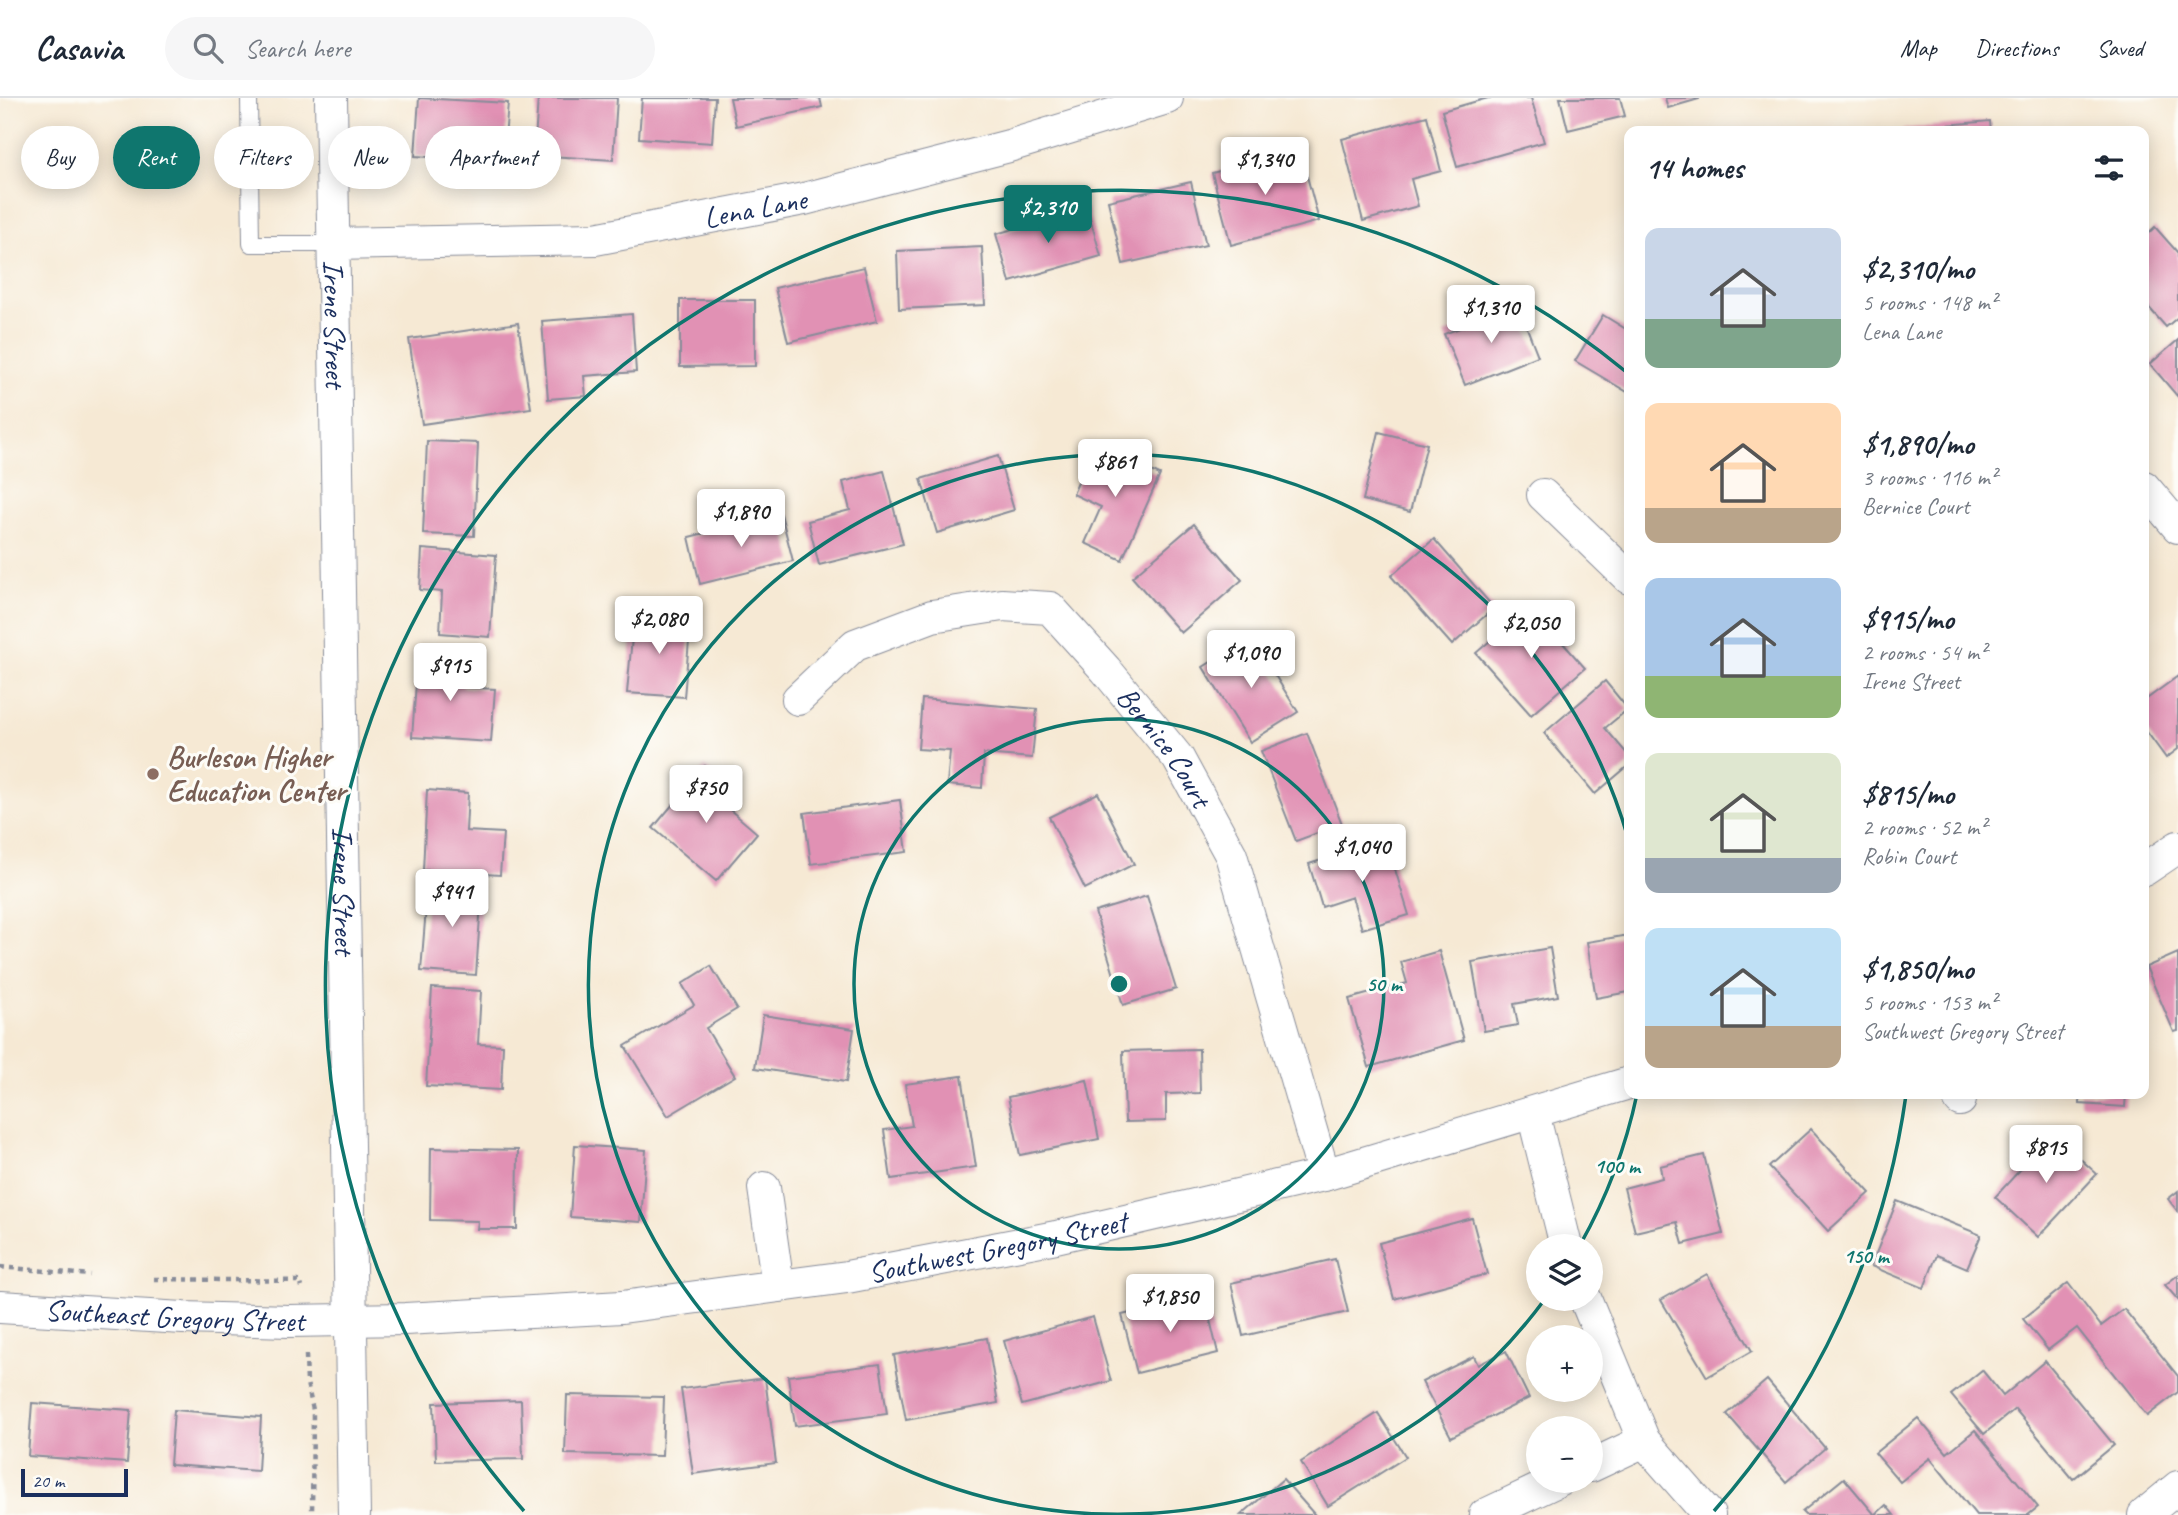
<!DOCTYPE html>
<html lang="en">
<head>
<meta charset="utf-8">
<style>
	body { margin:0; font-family:Caveat,sans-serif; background:#f6f6f7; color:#1f2937; height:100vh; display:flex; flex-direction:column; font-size:26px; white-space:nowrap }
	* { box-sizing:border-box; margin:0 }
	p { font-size:23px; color:#747a83 }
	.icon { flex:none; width:38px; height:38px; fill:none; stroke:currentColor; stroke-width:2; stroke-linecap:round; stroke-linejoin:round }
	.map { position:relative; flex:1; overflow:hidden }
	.drawer { position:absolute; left:1624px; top:28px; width:525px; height:973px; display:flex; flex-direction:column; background:#fff; border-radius:14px; box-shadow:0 4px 18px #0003 }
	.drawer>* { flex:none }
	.hud { position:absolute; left:21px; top:28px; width:665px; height:63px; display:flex; gap:14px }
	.fabs { position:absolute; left:1526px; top:1136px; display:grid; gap:14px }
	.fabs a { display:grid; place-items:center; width:77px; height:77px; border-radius:50%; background:#fff; box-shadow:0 4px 18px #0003; font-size:35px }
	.scale { position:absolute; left:21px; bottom:18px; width:107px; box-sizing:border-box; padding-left:7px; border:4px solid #1b2f5e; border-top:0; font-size:19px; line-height:24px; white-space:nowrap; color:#1b2f5e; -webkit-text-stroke:5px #fdfcf7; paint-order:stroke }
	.price { position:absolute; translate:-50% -60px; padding:0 16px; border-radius:7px; background:#fff; color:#222; font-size:23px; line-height:46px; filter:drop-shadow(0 2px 4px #0008) }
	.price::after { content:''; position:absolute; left:50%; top:42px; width:21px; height:16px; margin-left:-10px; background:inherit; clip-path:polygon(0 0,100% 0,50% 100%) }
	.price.active { background:#0f766e; color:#fff }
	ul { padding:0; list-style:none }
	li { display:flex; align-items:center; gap:21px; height:175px; padding:0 21px }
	li span { display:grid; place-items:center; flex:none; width:196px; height:140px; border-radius:14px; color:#555 }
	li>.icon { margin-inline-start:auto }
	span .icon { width:84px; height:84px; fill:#fffc; stroke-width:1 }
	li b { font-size:30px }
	h2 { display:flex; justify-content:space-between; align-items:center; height:84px; padding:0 21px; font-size:30px }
	.pill { padding:0 24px; border-radius:32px; background:#fff; box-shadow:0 4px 18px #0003; font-size:24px; line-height:63px }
	.pill.active { background:#0f766e; color:#fff }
	header { display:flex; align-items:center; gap:42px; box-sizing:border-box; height:98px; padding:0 35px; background:#fff; border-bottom:2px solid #e0e1e3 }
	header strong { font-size:33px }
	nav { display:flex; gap:38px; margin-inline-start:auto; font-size:24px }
	.search { width:490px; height:63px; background:#f6f6f7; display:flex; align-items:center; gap:18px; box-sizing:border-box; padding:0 24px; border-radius:38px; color:#747a83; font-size:26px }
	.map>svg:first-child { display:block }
</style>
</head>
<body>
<header>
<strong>Casavia</strong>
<div class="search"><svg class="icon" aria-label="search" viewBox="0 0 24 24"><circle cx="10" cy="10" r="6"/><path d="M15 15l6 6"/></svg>Search here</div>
<nav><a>Map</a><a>Directions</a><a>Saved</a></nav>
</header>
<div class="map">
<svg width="2178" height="1417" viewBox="0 0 2178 1417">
	<rect width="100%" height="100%" fill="#fdfcf7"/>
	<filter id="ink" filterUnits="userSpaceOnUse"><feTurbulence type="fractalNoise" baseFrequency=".0143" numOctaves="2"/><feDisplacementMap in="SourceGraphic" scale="14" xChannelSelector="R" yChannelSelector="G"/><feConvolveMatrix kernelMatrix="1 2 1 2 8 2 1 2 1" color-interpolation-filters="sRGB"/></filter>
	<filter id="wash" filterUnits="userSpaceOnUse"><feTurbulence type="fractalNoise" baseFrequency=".00686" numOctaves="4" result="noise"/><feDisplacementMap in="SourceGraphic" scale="28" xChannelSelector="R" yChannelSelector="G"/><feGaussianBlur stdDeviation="1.57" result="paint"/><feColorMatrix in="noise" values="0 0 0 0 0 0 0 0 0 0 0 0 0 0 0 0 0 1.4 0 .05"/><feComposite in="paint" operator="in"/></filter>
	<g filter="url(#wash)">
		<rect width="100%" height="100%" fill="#f6e9d4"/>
		<g id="blocks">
			<g fill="#e191b4">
				<path d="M419,0L508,5L503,64L415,58Z"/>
				<path d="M538,0H617L613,62L534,57Z"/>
				<path d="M642,0H715L712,45L639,40Z"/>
				<path d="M730,0H820L822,9L736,28Z"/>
				<path d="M1488,0H1531L1544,44L1457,69L1442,13Z"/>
				<path d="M1560,0H1620L1625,18L1568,32Z"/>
				<path d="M1665,0H1699V1L1668,10Z"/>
				<path d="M1427,18L1441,73L1411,81L1418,108L1363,123L1342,41Z"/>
				<path d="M1990,23L1991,33H1902V31Z"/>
				<path d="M1300,52L1319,123L1231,147L1212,75Z"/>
				<path d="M1191,84L1206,147L1123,166L1108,103Z"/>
				<path d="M1087,110L1101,158L1010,184L996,136Z"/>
				<path d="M2155,129L2178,155V219L2166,229L2144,204V139Z"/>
				<path d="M982,149L985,207L899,211L897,153Z"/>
				<path d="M864,169L877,223L788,244L775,190Z"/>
				<path d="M680,202H755V268L680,269Z"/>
				<path d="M1518,207L1538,258L1465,287L1444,236Z"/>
				<path d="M632,216L636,274L584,278L586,298L548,301L542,223Z"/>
				<path d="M1603,217L1629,233V295L1575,263Z"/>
				<path d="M518,225L531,310L422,326L409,241Z"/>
				<path d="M2178,242V299L2150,266Z"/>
				<path d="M1379,334L1427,346L1410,414L1363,402Z"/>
				<path d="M427,343L478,345L474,438L423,436Z"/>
				<path d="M1094,348L1160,377L1122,462L1085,445L1101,409L1073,396Z"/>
				<path d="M998,358L1014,412L937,435L921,381Z"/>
				<path d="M884,373L903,446L819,467L808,423L850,412L843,384Z"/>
				<path d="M781,416L793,463L700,486L689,439Z"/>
				<path d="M1194,426L1242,482L1181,535L1132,479Z"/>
				<path d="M1434,441L1494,510L1452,547L1391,478Z"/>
				<path d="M422,451L496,457L490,539L440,535L442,494L420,492Z"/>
				<path d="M1530,508L1585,570L1531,617L1476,555Z"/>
				<path d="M634,517L691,521L684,599L627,595Z"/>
				<path d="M1251,539L1298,614L1250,644L1203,569Z"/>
				<path d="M418,558L464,561L462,589L495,591L491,644L412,639Z"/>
				<path d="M2178,578V651L2166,660L2144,630V603Z"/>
				<path d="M1605,583L1628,611L1605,630L1629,658V667L1595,696L1544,635Z"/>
				<path d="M922,601L1037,611L1032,660L984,656L982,690L947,687L950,653L918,651Z"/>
				<path d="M1307,635L1342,726L1296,743L1261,653Z"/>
				<path d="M705,668L735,693L723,706L757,735L716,783L653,730Z"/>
				<path d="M427,692L468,695L466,733L503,735L500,777L423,772Z"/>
				<path d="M1098,695L1134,766L1085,791L1049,719Z"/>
				<path d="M900,702L907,754L811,766L804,715Z"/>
				<path d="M1386,742L1409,817L1362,831L1352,799L1322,809L1309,766Z"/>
				<path d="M428,785L482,789L476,877L421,873Z"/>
				<path d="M1147,798L1176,891L1123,907L1095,814Z"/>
				<path d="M1629,837V894L1596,900L1587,844Z"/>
				<path d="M1550,850L1558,898L1514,906L1518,927L1484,933L1472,864Z"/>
				<path d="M1439,853L1464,942L1369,969L1349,901L1407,885L1401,864Z"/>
				<path d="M2178,855V933L2174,934L2146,869Z"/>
				<path d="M711,868L737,911L706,930L735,978L668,1018L625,948L694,907L682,886Z"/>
				<path d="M432,890L481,893L478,946L503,947L501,992L426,988Z"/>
				<path d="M763,917L854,931L846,984L755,970Z"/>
				<path d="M1199,951L1200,995L1166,996V1023L1125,1024L1123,953Z"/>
				<path d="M962,978L976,1069L891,1081L884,1032L912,1028L905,986Z"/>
				<path d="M1087,982L1099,1041L1020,1057L1008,999Z"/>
				<path d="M2080,996H2126L2125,1009L2080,1006Z"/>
				<path d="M1811,1031L1870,1095L1828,1133L1769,1069Z"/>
				<path d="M2053,1036L2097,1076L2038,1139L1995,1099Z"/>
				<path d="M575,1047L646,1052L641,1124L570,1119Z"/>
				<path d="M431,1050L518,1052L517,1131H477L478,1123L430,1122Z"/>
				<path d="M1704,1057L1723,1136L1683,1146L1677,1124L1635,1134L1624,1090L1662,1080L1660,1068Z"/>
				<path d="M2178,1093V1114L2168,1101Z"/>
				<path d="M1897,1103L1981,1137L1967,1170L1937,1157L1924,1190L1871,1168Z"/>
				<path d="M1472,1120L1487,1176L1394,1201L1379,1145Z"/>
				<path d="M1335,1161L1348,1214L1243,1238L1231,1185Z"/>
				<path d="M1707,1176L1752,1253L1707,1279L1661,1202Z"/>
				<path d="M2178,1177V1202L2165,1187Z"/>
				<path d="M2068,1185L2101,1228L2124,1211L2178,1278V1294L2147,1318L2077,1230L2048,1252L2023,1221Z"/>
				<path d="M1204,1197L1218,1255L1137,1275L1122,1217Z"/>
				<path d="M1093,1219L1111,1283L1022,1307L1004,1243Z"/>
				<path d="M987,1240L998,1305L906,1322L894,1257Z"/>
				<path d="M1506,1253L1529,1300L1451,1339L1422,1284L1474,1258L1478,1267Z"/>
				<path d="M2045,1263L2114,1347L2073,1381L2015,1311L1984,1336L1951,1297L1982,1272L2003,1298Z"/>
				<path d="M880,1266L887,1316L795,1328L788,1278Z"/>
				<path d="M765,1280L776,1365L693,1376L681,1291Z"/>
				<path d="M1767,1282L1825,1350L1786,1384L1727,1316Z"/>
				<path d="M567,1297L664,1299L662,1358L565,1356Z"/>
				<path d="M521,1302L523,1361L436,1363L434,1305Z"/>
				<path d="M32,1305L131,1312L127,1365L28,1358Z"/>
				<path d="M174,1312L261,1319L258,1373L170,1367Z"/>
				<path d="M1378,1315L1406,1359L1328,1408L1301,1364Z"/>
				<path d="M1918,1320L1947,1355L1975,1332L2038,1409L2028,1417H1976L1930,1360L1900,1384L1875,1355Z"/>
				<path d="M1844,1380L1875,1417L1886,1407L1894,1417H1805L1802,1414Z"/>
				<path d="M1283,1381L1315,1417H1241Z"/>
			</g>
		</g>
	</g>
	<g filter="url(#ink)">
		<use href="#blocks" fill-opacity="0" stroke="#888c99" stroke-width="2"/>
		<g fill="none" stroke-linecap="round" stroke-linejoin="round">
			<g stroke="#888c99" stroke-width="18">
				<path id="service" d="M249,0L251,146H333"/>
			</g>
			<g stroke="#888c99" stroke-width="34">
				<g id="minor">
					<path id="s1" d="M331,0L354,1417"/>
					<path id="s2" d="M333,146L595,141L804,101L1009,48L1167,0"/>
					<path d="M2144,389L2178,429"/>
					<path d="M1543,397L1629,480"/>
					<path id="s3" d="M798,601L855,547L932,518L1002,507L1050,510L1106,572L1178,660L1231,757L1324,1077"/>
					<path d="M2144,772L2178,749"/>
					<path d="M1957,996L1960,1002"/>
					<path d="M1533,1015L1566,1148"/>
					<path d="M764,1090L778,1188"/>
					<path d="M1585,1200L1644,1343L1709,1417"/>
					<path id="s4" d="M0,1209L183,1220L289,1223L405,1221L622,1209L847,1179L1056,1139L1324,1077L1629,985"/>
					<path d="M1591,1368L1644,1343"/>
					<path d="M1485,1417L1559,1382"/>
					<path d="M2144,1417L2178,1389"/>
				</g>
			</g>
			<g stroke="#888c99" stroke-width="4.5" stroke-dasharray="5 5" stroke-linecap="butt">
				<path d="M0,1169L90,1177"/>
				<path d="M154,1181L300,1183L302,1189"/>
				<path d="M306,1257L307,1285L313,1312L312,1417"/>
			</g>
			<use href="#service" stroke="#fff" stroke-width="16"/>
			<use href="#minor" stroke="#fff" stroke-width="32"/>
		</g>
	</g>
	<g fill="none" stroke="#0f766e" stroke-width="3.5">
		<circle cx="1119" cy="886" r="265"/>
		<path d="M1637 996A530 530 0 0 1 1580 1147M1545 1201A530 530 0 1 1 1628 740"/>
		<path d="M1906 997A795 795 0 0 1 1714 1413M524 1413A795 795 0 0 1 1625 273"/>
	</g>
	<circle fill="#8d6e63" stroke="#fdfcf7" stroke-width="2.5" cx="153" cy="676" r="7"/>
	<g text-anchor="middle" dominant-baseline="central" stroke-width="6" stroke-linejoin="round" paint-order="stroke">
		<g font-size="30" fill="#1b2f5e" stroke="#fdfcf7">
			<text stroke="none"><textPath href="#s2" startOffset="425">Lena Lane</textPath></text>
			<text stroke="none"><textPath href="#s1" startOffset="226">Irene Street</textPath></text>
			<text stroke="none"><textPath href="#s3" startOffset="460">Bernice Court</textPath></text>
			<text stroke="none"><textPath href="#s1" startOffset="793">Irene Street</textPath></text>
			<text stroke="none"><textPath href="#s4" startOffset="1003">Southwest Gregory Street</textPath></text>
			<text stroke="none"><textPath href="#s4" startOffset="175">Southeast Gregory Street</textPath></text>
		</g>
		<g font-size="30" font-weight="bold" fill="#785e54" stroke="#fdfcf7" text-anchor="start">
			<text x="167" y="659">Burleson Higher<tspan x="167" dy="34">Education Center</tspan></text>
		</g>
	</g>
	<circle cx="1119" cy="886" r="10" fill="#0f766e" stroke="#fdfcf7" stroke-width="3.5"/>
	<g font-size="21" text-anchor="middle" font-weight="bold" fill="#0f766e" stroke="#fdfcf7" stroke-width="6" stroke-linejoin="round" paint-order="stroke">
		<text x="1384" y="893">50 m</text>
		<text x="1617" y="1075">100 m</text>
		<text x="1866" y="1165">150 m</text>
	</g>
</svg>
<div class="fabs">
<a><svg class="icon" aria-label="layers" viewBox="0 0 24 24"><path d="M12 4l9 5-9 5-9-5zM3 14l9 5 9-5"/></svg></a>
<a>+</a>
<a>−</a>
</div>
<div class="scale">20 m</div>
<b class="price" style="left:1265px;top:99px">$1,340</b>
<b class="price active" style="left:1048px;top:147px">$2,310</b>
<b class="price" style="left:1491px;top:247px">$1,310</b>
<b class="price" style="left:1115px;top:401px">$861</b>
<b class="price" style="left:741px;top:451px">$1,890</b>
<b class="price" style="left:659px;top:558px">$2,080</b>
<b class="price" style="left:1531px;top:562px">$2,050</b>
<b class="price" style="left:1251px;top:592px">$1,090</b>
<b class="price" style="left:450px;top:605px">$915</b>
<b class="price" style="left:706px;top:727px">$750</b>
<b class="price" style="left:1362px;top:786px">$1,040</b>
<b class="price" style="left:452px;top:831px">$941</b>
<b class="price" style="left:2046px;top:1087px">$815</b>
<b class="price" style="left:1170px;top:1236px">$1,850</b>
<div class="hud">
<a class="pill">Buy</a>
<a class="pill active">Rent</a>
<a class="pill">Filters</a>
<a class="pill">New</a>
<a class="pill">Apartment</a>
</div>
<section class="drawer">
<h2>14 homes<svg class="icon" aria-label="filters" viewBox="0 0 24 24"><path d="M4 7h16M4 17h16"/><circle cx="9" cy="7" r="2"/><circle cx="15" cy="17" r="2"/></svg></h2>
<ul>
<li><span style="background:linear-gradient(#c9d6e8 65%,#7fa58c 0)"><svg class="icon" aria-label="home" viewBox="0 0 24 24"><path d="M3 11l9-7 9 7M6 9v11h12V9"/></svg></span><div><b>$2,310/mo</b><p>5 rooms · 148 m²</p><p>Lena Lane</p></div></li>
<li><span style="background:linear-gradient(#ffd9b3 75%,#b9a48a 0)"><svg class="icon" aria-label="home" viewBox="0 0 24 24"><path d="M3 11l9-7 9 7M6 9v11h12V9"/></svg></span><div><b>$1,890/mo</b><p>3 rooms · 116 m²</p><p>Bernice Court</p></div></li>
<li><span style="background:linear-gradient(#a9c7e8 70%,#8fb573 0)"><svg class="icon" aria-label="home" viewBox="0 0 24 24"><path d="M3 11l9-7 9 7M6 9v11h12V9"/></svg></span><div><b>$915/mo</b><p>2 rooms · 54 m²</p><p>Irene Street</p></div></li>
<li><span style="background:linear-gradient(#dfe7d0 75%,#9aa5b1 0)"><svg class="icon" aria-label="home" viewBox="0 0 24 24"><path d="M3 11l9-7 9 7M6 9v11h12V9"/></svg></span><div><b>$815/mo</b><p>2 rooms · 52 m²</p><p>Robin Court</p></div></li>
<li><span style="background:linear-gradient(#bfe0f5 70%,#b9a48a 0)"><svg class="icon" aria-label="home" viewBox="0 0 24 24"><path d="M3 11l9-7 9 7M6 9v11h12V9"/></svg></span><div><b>$1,850/mo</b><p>5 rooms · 153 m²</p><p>Southwest Gregory Street</p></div></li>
</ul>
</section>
</div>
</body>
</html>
